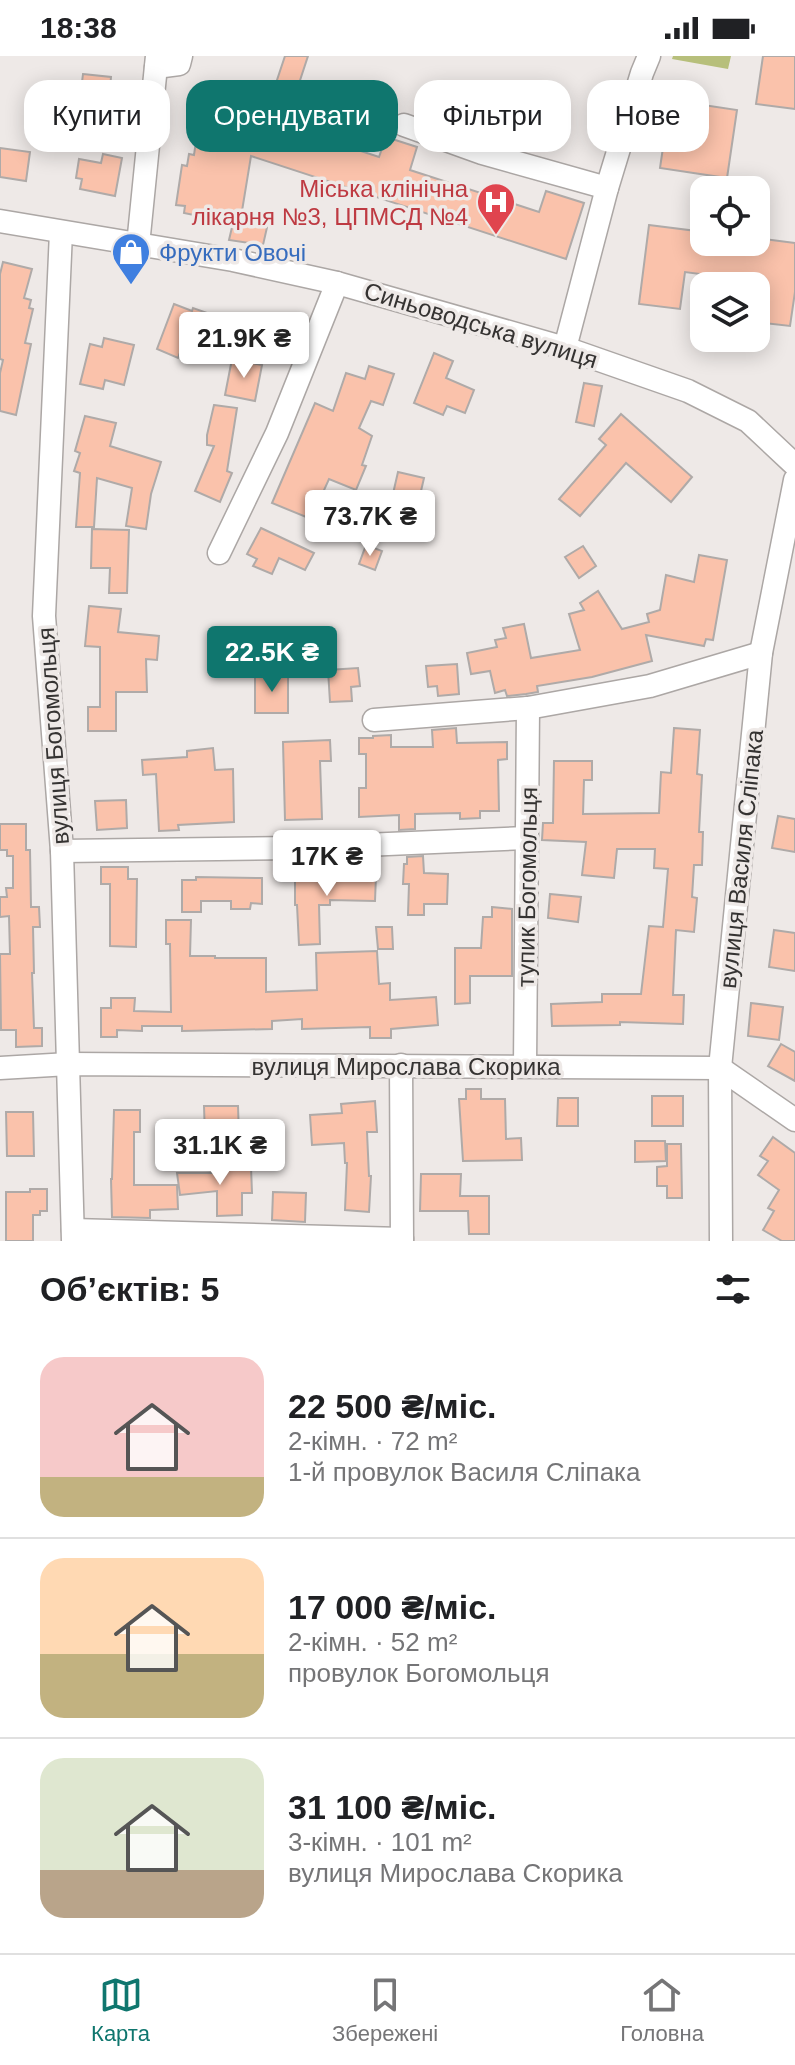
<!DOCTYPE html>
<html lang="uk">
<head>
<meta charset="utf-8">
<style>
	body { margin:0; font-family:Helvetica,sans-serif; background:#f6f6f6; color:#202124; height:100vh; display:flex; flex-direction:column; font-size:30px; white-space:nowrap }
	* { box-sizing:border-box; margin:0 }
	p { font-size:26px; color:#757577 }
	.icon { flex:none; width:44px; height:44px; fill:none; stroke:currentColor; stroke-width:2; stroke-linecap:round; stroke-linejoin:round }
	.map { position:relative; height:1185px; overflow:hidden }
	.side { display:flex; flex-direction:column; background:#fff; flex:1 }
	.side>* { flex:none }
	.banner { position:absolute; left:24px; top:24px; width:748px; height:72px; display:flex; gap:16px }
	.controls { position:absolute; left:690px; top:120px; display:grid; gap:16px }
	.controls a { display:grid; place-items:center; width:80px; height:80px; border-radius:16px; background:#fff; box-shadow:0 4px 20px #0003; font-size:40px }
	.price { position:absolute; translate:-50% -68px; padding:0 18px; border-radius:8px; background:#fff; color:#222; font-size:26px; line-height:52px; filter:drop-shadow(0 2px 4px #0008) }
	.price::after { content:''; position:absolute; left:50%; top:48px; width:24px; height:18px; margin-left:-12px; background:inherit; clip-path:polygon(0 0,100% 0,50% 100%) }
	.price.selected { background:#0f766e; color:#fff }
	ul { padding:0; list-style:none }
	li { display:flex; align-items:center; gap:24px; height:200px; padding:0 40px }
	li+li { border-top:2px solid #e0e0e0 }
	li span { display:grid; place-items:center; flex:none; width:224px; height:160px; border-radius:24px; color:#555 }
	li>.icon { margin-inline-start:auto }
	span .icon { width:96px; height:96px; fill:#fffc; stroke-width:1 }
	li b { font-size:34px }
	h2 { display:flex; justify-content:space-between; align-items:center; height:96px; padding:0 40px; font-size:34px }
	.pill { padding:0 28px; border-radius:24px; background:#fff; box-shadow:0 4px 20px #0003; font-size:28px; line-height:72px }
	.pill.selected { background:#0f766e; color:#fff }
	.status { display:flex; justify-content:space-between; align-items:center; height:56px; padding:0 40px; background:#fff; direction:ltr }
	.status svg { height:22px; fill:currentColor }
	.tabs { display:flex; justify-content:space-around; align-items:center; height:112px; border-top:2px solid #e0e0e0; background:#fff; font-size:22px; color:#757577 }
	.tabs a { display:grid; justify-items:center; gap:4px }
	.tabs .selected { color:#0f766e }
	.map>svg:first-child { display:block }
</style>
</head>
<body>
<div class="status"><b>18:38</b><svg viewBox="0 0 49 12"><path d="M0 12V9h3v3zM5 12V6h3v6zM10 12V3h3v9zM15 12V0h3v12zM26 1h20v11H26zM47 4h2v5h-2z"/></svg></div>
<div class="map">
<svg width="795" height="1185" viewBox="0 0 795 1185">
	<rect width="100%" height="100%" fill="#eee9e7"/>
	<path fill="#b7bf7b" d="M673,0H731L728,13L672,3Z"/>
	<g fill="#fac2ab" stroke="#afaaa8" stroke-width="2">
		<path d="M285,0H308L285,70L379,101L386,81L417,91L410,114L539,156L546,135L584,147L566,203L251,100L241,161L268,167L263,189L229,184L233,167L184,157L185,150L176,149L182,109L187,110L189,98L194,99L199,65L196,64L200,28L223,30L220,57L263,66Z"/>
		<path d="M763,0H795V53L756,48Z"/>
		<path d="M83,18L111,21L108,53L79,50Z"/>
		<path d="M670,44L737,54L727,122L660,112Z"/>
		<path d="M0,92L30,96L26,125L0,121Z"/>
		<path d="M103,98L122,102L115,140L80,133L82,123L76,122L79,103L101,107Z"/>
		<path d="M649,169L704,176V186H756V182L795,187V236L790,270L756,266L754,225L685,216L680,253L639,248Z"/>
		<path d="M3,206L32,213L24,242L31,244L29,252L33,253L25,287L31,288L16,359L0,355V317L3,304L0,303V218Z"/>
		<path d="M174,248L192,255L193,252L213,259L206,275L194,271L185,295L181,294L178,302L157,293Z"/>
		<path d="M104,282L134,289L124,329L105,324L103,333L80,328L90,288L102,291Z"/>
		<path d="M434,297L453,305L446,322L474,334L465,357L447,350L443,359L414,347Z"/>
		<path d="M232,303L262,309L255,345L225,339Z"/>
		<path d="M369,310L394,318L383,349L371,345L359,372L372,380L362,409L366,410L356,434L329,423L311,463L272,447L315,347L333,355L346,317L365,323Z"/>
		<path d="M584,327L602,330L594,370L576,366Z"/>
		<path d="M214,349L237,352L227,415L232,417L220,446L195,435L214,390L207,389V379Z"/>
		<path d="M621,358L692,421L671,446L626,407L580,460L559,443L606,389L599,383Z"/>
		<path d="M85,360L116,367L110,390L161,406L151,438L146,473L126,470L132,432L97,422L94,471H76L80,417L74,415L80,397L75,395Z"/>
		<path d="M398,416L424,422L418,448L392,442Z"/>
		<path d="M261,472L314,497L305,514L279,502L272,518L253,510L257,503L247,498Z"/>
		<path d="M92,473L129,474L127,537H109L110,512H91Z"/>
		<path d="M366,489L382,495L375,514L359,508Z"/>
		<path d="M583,490L596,510L579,522L565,501Z"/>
		<path d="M699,499L727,504L713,584L706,583L704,590L646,579L652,605L592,621L537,630L538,636L526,638L507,640L505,634L495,637L490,615L471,618L467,597L497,591L495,584L506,582L503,572L524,568L531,602L580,594L569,558L584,554L580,547L598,535L622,573L649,566L647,558L660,554L666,519L694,526Z"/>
		<path d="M89,550L121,553L118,576L159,580L157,604L146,603L147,636H116V675H88V651H100V591L85,590Z"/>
		<path d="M457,608L459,638L438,640L437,630L428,631L426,610Z"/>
		<path d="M358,612L360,630L351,631L352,645L330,646L328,614Z"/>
		<rect x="255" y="618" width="33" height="39"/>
		<path d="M456,672L457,687L507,686V703L498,704L499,755H480V762L460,763V757L415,758V773L399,774V759L359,761V732H366V698H359V682H373V680L391,679V691H433L432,674Z"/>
		<path d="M674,672L700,674L697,718L702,719L699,776H703L702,809H694L692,841L697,842L694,876L676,874L673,939H684L683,968L620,966V969L552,970L551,948L602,946V938H641L649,870L663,871L668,813L654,812L655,793H617L614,822L582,819L586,786L542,784L543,767H553L554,705H592V724H584L583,758L659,757L661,716L671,717Z"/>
		<path d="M330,684L331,705H320L322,763L285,764L283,686Z"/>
		<path d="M213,692L215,714L233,713L234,766L178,769L179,774L159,775L156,718L143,719L142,704L187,701V695Z"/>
		<path d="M126,744L127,772L97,774L95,745Z"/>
		<path d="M778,760L795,763V796L772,792Z"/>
		<path d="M0,768H26V794H30L31,851H39L40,871H33L34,917H32L34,972H42V990L16,991V974H1L0,898H10L9,860L0,861V841H7L6,832H13V800H7V794H0Z"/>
		<path d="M423,800L424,817L448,818L447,848H424V859H408L409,828H403L404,808H407V801Z"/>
		<path d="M101,811H128V823H137L136,891L110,890V828H101Z"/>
		<path d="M295,816L376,819L375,845L330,844V849H319L320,888L299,889L297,849H295Z"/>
		<path d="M196,821L262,822V848L251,847L250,853H231V845H201V856H182V824H196Z"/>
		<path d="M550,838L581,841L578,866L548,862Z"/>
		<path d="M492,851L512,853V920H470V947L455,948V892H481L483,861H492Z"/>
		<path d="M166,864H191L190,900H215V902H266V936L317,934L316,897L377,895L379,928L390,927V944L436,941L438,969L391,973V982H370V971L302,973V963L272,965V973L182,975V970H142V975L117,974V981H101V952H111V942H135L134,955L171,956L170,888H166Z"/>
		<path d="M376,871H392L393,893H378Z"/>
		<path d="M774,874L795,877V915L769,911Z"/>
		<path d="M751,947L783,951L779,984L748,980Z"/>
		<path d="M781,988L795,996V1025L768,1010Z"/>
		<path d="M466,1033H481V1043H505L506,1083L521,1082L522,1104L463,1105L459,1043H466Z"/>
		<rect x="652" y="1040" width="31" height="30"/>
		<path d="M558,1042H578V1070H557Z"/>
		<path d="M375,1045L377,1076H367L369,1120H371L369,1156L345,1154L347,1107H345L344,1087L312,1089L310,1059L342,1057L341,1048Z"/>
		<path d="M204,1050H238L239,1080L205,1081Z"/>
		<path d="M114,1054H140V1076H134V1129H177L178,1153L150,1154V1162L112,1161L111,1123H112Z"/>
		<path d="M6,1056H33L34,1100H7Z"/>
		<path d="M773,1081L795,1097V1185H782L763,1174L774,1155L768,1152L779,1134L758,1119L768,1105L760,1100Z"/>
		<path d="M635,1085H665L666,1105L635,1106Z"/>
		<path d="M667,1088H681L682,1142H667V1130H657V1111L667,1110Z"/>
		<path d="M221,1111H251L252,1137H242V1159L217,1160V1135L180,1139L177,1117H222Z"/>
		<path d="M421,1118H461L460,1140H489V1178H469L468,1155H420Z"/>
		<path d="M30,1133H47V1155H40V1159H33V1185H6V1136H30Z"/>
		<path d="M273,1136L306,1137L305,1166L272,1164Z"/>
	</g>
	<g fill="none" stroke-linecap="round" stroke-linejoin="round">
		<g stroke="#aca7a5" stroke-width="25">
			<g id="minor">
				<path d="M156,11L179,8L181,0"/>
				<path d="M404,69L482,97L607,132"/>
				<path d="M0,165L233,204L337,227L565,292L688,335L748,365L795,409"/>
				<path d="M61,176L44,560L62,795L73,1185"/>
				<path d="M138,189L157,0"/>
				<path d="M565,292L607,132L642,17L649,0"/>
				<path d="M219,497L277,377L337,227"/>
				<path d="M374,664L528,652L650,630L761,597"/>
				<path d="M62,795L295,792L527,782"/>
				<path d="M401,1009L402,1185"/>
				<path d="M525,1010L528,652"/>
				<path d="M0,1012L69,1008L720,1012L795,1064"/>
				<path d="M73,1174L402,1183"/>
				<path d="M721,1185L720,1012L761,597L795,424"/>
			</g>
		</g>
		<use href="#minor" stroke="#fff" stroke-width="22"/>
	</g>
	<defs>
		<g id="hospital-pin" transform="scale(2)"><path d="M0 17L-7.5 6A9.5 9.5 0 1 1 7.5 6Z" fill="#e0444e" stroke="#eee9e7"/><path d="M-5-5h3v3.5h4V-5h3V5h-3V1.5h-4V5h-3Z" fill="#fff"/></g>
		<g id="shop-pin" transform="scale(2)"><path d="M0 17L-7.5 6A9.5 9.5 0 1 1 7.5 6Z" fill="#3f7fe0" stroke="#eee9e7"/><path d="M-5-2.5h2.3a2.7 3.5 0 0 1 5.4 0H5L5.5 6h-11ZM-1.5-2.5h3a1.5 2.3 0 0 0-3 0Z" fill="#fff"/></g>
	</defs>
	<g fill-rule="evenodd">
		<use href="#hospital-pin" x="496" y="146"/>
		<use href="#shop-pin" x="131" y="196"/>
	</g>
	<g text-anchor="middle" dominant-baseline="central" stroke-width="7" stroke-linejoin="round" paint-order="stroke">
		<g font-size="24" fill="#be3a42" stroke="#eee9e7" text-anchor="end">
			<text x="468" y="132">Міська клінічна<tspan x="468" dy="28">лікарня №3, ЦПМСД №4</tspan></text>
		</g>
		<g font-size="24" fill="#366cbe" stroke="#eee9e7" text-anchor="start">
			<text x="159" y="196">Фрукти Овочі</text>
		</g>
		<g font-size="24" fill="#353332" stroke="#eee9e7">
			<text transform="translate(481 269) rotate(17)">Синьоводська вулиця</text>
			<text transform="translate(53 680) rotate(-94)">вулиця Богомольця</text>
			<text transform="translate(741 803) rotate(-84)">вулиця Василя Сліпака</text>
			<text transform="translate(527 831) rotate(-89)">тупик Богомольця</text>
			<text x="406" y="1010">вулиця Мирослава Скорика</text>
		</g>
	</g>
</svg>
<div class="controls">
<a><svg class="icon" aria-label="locate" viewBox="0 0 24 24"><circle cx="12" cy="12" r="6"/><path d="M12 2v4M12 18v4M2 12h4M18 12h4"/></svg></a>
<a><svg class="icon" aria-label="layers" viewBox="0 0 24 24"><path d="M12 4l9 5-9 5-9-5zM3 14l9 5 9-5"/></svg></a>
</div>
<b class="price" style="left:244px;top:324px">21.9K ₴</b>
<b class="price" style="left:370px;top:502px">73.7K ₴</b>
<b class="price selected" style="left:272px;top:638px">22.5K ₴</b>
<b class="price" style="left:327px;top:842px">17K ₴</b>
<b class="price" style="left:220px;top:1131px">31.1K ₴</b>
<div class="banner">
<a class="pill">Купити</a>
<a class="pill selected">Орендувати</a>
<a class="pill">Фільтри</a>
<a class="pill">Нове</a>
</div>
</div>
<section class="side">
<h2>Об’єктів: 5<svg class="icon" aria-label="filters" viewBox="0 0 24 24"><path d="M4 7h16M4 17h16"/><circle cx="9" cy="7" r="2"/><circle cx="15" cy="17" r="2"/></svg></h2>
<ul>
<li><span style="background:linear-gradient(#f6c9c9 75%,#c2b280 0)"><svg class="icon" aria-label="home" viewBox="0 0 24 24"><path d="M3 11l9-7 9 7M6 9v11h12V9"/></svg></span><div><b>22 500 ₴/міс.</b><p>2-кімн. · 72 m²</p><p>1-й провулок Василя Сліпака</p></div></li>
<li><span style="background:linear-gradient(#ffd9b3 60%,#c2b280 0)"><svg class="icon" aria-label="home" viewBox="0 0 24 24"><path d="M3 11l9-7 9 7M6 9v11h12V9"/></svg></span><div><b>17 000 ₴/міс.</b><p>2-кімн. · 52 m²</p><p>провулок Богомольця</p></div></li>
<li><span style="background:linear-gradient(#dfe7d0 70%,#b9a48a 0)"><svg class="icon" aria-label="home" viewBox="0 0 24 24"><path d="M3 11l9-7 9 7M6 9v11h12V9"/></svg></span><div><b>31 100 ₴/міс.</b><p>3-кімн. · 101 m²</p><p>вулиця Мирослава Скорика</p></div></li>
</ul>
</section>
<nav class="tabs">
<a class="selected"><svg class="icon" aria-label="map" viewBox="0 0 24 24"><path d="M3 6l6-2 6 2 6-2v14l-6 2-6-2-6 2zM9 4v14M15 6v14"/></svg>Карта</a>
<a><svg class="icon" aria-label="saved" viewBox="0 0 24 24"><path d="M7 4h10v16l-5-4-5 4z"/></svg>Збережені</a>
<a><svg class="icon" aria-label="home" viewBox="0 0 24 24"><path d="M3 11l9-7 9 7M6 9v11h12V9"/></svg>Головна</a>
</nav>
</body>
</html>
